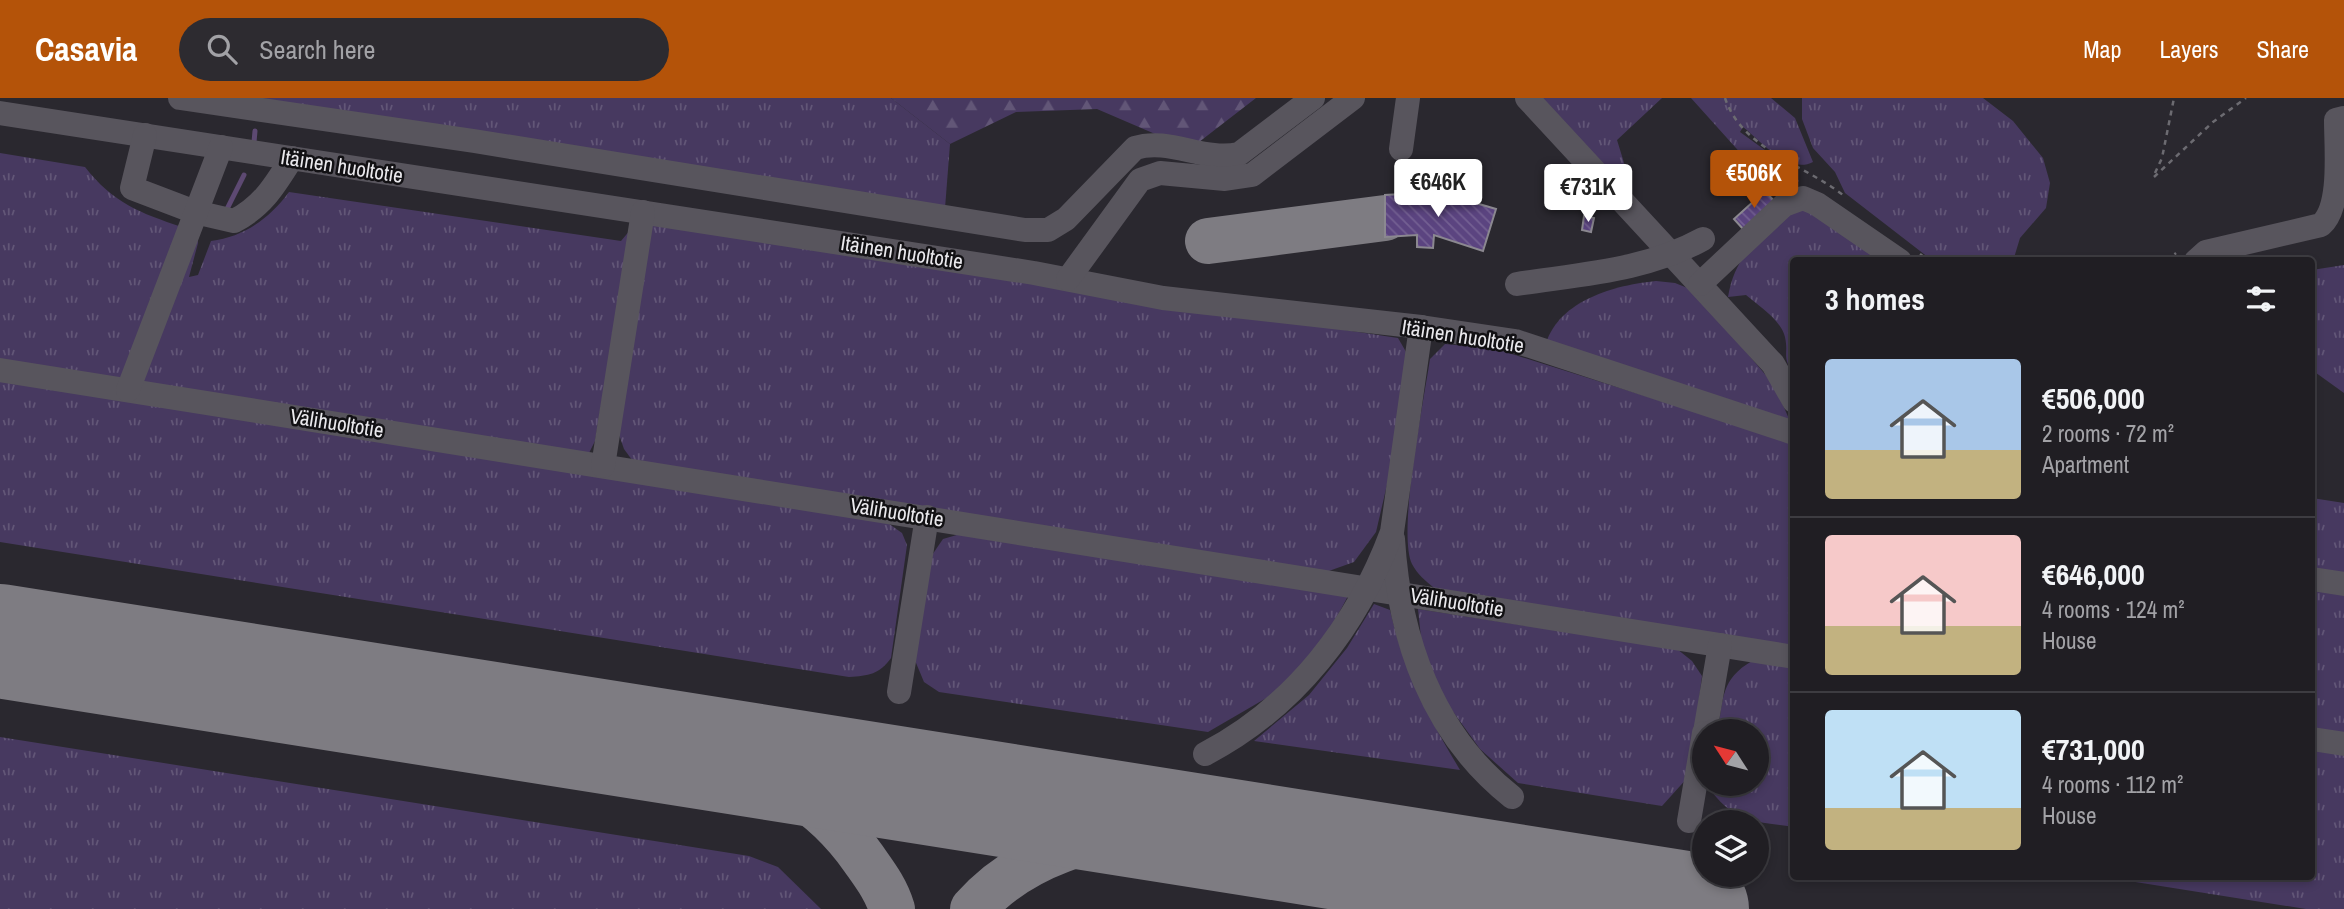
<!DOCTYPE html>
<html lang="en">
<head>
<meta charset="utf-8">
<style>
	body { margin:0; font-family:"Archivo Narrow",sans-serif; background:#2d2b30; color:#f1f3f6; height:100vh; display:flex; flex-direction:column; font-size:26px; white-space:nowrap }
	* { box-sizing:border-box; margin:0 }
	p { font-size:23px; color:#a2a2a6 }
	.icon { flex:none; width:38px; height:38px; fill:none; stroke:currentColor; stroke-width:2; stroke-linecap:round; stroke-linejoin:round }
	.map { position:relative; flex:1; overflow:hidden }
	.sheet { position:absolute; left:1790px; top:159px; width:525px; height:623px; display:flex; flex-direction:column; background:#201e23; border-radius:7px; box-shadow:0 4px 10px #0003,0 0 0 2px #3d3c41 }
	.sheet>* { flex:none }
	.needle { width:46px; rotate:306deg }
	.tools { position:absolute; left:1692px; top:621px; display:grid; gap:14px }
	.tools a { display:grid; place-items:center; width:77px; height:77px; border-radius:50%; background:#201e23; box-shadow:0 4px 10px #0003,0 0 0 2px #3d3c41; font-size:35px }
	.price { position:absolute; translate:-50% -60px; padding:0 16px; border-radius:7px; background:#fff; color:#222; font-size:23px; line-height:46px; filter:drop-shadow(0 2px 4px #0008) }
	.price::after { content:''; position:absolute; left:50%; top:42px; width:21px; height:16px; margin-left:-10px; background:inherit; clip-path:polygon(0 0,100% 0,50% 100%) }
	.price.on { background:#b45309; color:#fff }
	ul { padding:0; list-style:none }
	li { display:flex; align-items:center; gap:21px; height:175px; padding:0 35px }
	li+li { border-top:2px solid #3d3c41 }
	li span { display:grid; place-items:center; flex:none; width:196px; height:140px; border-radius:7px; color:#555 }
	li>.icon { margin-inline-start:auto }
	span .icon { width:84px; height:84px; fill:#fffc; stroke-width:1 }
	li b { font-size:30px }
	h2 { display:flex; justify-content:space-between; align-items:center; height:84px; padding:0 35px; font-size:30px }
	header { display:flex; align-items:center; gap:42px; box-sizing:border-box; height:98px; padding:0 35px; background:#b45309; color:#fff }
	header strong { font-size:33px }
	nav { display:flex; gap:38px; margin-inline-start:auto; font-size:24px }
	.search { width:490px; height:63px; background:#2d2b30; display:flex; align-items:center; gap:18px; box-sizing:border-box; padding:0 24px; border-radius:38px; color:#a2a2a6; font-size:26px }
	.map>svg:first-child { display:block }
</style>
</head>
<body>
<header>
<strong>Casavia</strong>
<div class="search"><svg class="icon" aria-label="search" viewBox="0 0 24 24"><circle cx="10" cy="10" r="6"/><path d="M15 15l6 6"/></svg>Search here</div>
<nav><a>Map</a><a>Layers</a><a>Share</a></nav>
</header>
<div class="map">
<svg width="2344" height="811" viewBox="0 0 2344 811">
	<defs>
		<pattern id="grass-tufts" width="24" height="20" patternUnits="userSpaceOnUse" patternTransform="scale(1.75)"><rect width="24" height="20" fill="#473960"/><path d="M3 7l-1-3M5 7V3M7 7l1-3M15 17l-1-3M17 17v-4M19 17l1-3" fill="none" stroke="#625677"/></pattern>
		<pattern id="forest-firs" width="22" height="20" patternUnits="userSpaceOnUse" patternTransform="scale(1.75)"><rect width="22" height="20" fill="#473960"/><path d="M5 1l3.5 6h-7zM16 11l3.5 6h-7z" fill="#625677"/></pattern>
		<pattern id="building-back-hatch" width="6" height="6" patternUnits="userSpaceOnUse" patternTransform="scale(1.75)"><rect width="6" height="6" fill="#5b4480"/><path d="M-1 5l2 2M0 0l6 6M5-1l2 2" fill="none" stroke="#735f92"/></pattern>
	</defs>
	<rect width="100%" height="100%" fill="#2a282f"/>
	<g fill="url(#grass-tufts)">
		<path d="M205,0H891L950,46L945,110Z"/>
		<path d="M1540,0H1662L1617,42L1625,68L1607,80Z"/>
		<path d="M1691,0H1771L1795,20L1813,64C1788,77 1760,42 1743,29L1740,34L1791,71L1799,83L1781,100Z"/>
		<path d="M1802,0H1983L2013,23L2043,60L2050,85L2046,110L2020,140L2013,163H1933L1845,95L1835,74L1813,50L1802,21Z"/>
		<path d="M0,55L85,69C113,105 140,115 182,129L127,284L0,264Z"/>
		<path d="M289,94L621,143L631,131L595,343L589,355L145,287L141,273L197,132L198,145L189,179L198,177L211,143C244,139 270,120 289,94Z"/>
		<path d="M1797,111L1812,114L1883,163H1794V277C1781,257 1789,258 1785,239C1781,222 1759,208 1746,197L1728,199C1736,152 1762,140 1797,111Z"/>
		<path d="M651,127L1398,240L1409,259L1393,361L1376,434L1354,464L1326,474L635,366L624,351L616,328Z"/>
		<path d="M2344,167V295L2312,272V172Z"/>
		<path d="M1656,183L1675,185L1695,193L1774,287L1790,323L1546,245C1560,202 1615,187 1656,183Z"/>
		<path d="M1445,246L1496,251L1794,345V551L1434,490C1426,483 1417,476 1412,466C1397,434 1424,302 1430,261Z"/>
		<path d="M0,282L885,423L902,435L907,447L891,560C880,576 868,578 849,579L0,444Z"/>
		<path d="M2312,400L2344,405V477L2312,472Z"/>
		<path d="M967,434L1348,498L1323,545L1275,595L1208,634L939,594L924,584L914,560L930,460L943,441Z"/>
		<path d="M2312,492L2344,497V639L2312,634Z"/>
		<path d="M1374,506L1390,512C1405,576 1427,616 1460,672L1254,643L1309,597L1347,550Z"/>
		<path d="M1418,511L1677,551L1692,563L1702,578L1689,678L1662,708L1518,685L1480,651L1446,604L1422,549Z"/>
		<path d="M1752,563L1794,567V729C1752,723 1735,725 1708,689V686H1757V634L1718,633C1723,601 1721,581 1752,563Z"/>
		<path d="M0,639L749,758L778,769L821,811H0Z"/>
		<path d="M2312,651L2344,656V811H2306L2104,779H2312Z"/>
	</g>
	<path fill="url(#forest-firs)" d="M891,0H1256L1190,51L1097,11L1016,14L950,46Z"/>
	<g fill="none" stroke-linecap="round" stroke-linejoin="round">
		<g stroke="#5d4972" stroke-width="5">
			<path d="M254,44L255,33"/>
			<path d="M227,111L244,77"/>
		</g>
		<g stroke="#7e7c82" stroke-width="46">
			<path d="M1208,143L1385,120"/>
			<path d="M701,653C770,676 820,699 863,760C875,777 886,791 892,811"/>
			<path d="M1476,776L1543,795L1575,811"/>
			<path d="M973,811C1022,755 1095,737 1165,729"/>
		</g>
		<path stroke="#7e7c82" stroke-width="114" d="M0,543L1692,811"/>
	</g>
	<g fill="url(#building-back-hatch)" stroke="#8b8890" stroke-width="2">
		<path d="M1765,93L1775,104L1744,132L1734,121Z"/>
		<path d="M1438,94L1496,111L1483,153L1434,137L1433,150L1417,149V137L1385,139V97Z"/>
		<path d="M1584,118L1594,120L1591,134L1582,132Z"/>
	</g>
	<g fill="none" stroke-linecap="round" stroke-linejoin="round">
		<g stroke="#6c6b71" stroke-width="2.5" stroke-dasharray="5 5" stroke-linecap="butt">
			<path d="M1725,0C1742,51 1803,66 1843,97"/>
			<path d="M2155,75L2162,60L2174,0"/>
			<path d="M2154,79L2213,24L2246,0"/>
			<path d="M1920,156L1929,163"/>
			<path d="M2167,163L2176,155"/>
		</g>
		<g stroke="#58555d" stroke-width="24">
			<path d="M180,0L474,43L1025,132H1048L1066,121L1135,50C1169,39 1204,64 1239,56L1313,0"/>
			<path d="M1527,0L1773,266L1794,303"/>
			<path d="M0,15L1034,175L1163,200L1421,229L1515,243L1794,335"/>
			<path d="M145,37L132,90L195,114L234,123C263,108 275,87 292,60"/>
			<path d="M1401,51L1408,0"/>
			<path d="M2196,163L2206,154L2321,127C2342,109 2336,51 2336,22L2344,20"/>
			<path d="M1068,181L1140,82L1160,75L1225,81L1252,77L1353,0"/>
			<path d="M1517,186C1581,176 1645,173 1703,141"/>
			<path d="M1700,186L1784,107L1803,100L1817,106L1900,163"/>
			<path d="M0,272L1794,559"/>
			<path d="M128,292L221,49"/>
			<path d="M603,368L643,114"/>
			<path d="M1393,441C1399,540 1432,636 1512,699"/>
			<path d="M2312,481L2344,486"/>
			<path d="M899,594L927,419"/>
			<path d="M1705,634L1720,547"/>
			<path d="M2312,641L2344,646"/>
			<path d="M1205,656C1295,609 1357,528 1392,434L1421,229"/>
			<path d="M1689,723L1704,635"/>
		</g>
	</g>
	<g text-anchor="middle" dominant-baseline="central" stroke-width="5" stroke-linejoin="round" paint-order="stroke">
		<g font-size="21" fill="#eae9ed" stroke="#121114">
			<text transform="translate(342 68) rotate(9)">Itäinen huoltotie</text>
			<text transform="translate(902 154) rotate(9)">Itäinen huoltotie</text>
			<text transform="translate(1463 238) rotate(9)">Itäinen huoltotie</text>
			<text transform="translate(337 325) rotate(9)">Välihuoltotie</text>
			<text transform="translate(897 414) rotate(9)">Välihuoltotie</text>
			<text transform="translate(1457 504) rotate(9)">Välihuoltotie</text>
		</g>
	</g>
</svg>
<div class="tools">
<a><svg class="needle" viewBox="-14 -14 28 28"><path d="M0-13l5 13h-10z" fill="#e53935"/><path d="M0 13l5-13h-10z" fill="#a2a2a6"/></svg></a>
<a><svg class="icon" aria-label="layers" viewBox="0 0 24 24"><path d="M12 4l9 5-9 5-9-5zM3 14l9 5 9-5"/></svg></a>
</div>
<b class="price on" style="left:1754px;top:112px">€506K</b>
<b class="price" style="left:1438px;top:121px">€646K</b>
<b class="price" style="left:1588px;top:126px">€731K</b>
<section class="sheet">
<h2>3 homes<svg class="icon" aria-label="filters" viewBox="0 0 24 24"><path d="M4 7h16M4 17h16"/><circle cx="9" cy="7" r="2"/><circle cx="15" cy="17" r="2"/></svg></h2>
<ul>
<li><span style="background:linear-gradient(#a9c7e8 65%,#c2b280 0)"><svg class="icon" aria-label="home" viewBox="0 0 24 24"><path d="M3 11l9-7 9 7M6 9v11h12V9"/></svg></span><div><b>€506,000</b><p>2 rooms · 72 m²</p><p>Apartment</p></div></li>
<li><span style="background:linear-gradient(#f6c9c9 65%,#c2b280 0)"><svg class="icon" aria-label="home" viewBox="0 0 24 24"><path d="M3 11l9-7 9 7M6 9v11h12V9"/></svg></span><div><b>€646,000</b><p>4 rooms · 124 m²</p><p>House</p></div></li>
<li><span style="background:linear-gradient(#bfe0f5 70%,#c2b280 0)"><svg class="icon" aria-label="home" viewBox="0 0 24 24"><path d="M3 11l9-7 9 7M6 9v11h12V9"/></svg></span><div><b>€731,000</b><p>4 rooms · 112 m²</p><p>House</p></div></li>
</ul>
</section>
</div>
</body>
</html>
